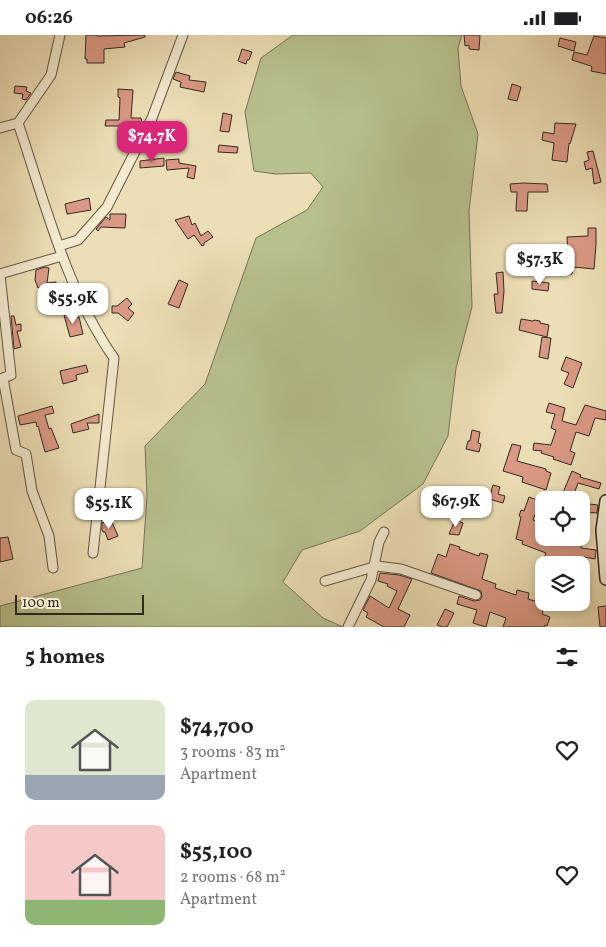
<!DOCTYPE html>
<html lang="en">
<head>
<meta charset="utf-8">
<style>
	body { margin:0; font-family:Vollkorn,serif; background:#f6f6f6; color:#202124; height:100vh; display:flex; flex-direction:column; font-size:19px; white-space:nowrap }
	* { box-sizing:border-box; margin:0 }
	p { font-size:16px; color:#757577 }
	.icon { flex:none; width:28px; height:28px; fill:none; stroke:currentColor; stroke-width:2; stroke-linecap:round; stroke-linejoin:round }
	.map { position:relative; height:592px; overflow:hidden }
	.side { display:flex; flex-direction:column; background:#fff; flex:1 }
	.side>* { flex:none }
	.buttons { position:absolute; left:535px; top:456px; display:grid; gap:10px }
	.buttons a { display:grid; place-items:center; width:55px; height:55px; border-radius:10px; background:#fff; box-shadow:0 2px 8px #0003; font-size:25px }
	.scale { position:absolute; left:15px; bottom:12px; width:129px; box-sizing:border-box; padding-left:5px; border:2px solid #342921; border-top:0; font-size:14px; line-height:18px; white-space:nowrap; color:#342921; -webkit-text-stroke:4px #f3eacf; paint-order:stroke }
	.price { position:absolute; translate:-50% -42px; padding:0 11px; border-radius:10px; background:#fff; color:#222; font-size:16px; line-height:32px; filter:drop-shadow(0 1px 2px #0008) }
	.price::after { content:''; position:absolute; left:50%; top:30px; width:15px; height:11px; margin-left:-8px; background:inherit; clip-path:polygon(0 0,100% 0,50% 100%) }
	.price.active { background:#db2777; color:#fff }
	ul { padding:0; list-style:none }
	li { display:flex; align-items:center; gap:15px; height:125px; padding:0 25px }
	li span { display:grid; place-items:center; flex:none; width:140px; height:100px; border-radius:10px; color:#555 }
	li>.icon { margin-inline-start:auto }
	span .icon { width:60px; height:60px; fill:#fffc; stroke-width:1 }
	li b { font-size:21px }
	h2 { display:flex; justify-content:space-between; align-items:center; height:60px; padding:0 25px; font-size:21px }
	.status { display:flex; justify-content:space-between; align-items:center; height:35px; padding:0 25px; background:#fff; direction:ltr }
	.status svg { height:14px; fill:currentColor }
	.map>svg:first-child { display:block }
</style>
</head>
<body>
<div class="status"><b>06:26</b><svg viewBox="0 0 49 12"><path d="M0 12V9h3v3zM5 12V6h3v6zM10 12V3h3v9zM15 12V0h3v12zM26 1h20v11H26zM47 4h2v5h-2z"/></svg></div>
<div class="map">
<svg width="606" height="592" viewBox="0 0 606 592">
	<rect width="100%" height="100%" fill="#ecdeb5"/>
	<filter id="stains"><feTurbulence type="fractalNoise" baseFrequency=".004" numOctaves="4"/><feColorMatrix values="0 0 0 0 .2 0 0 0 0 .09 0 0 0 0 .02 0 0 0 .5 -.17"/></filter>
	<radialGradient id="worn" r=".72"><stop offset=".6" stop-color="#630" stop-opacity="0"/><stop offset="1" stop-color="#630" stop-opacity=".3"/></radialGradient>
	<path fill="#b7c18e" stroke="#767558" d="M293,0H462L458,13L461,51L478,99L469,176L472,272L456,333L448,401L423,449L360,496L302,515L283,547L323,583L343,592H0V571L142,533L147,461L145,411L205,349L256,203L307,175L323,152L311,138L276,139L254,136L245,77L261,23Z"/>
	<g fill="#da9984" stroke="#342921">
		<path d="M86,0H97V1L145,0V2L124,8L125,12L104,14V28H87V24H85Z"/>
		<path d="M464,0H480L479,15L469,14V10L465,11Z"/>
		<path d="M594,1L606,3V39L591,36L592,32L591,31L572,25L574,17L587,20Z"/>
		<path d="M560,3L576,7L574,16L558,11Z"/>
		<path d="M242,14L252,17L249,25H247L246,29L238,26Z"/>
		<path d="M176,37L190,41L189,45L206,47L204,57L180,52L181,47L173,44Z"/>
		<path d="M512,49L521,52L517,66L508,64Z"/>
		<path d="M15,51L27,52L26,56L31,58L26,65L22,64L23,59L14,58Z"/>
		<path d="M118,54L133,55L131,83H141L142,89L137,98L135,96L137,91H105L106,85H119L120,63L118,62Z"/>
		<path d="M223,78L232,80L229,97L220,96Z"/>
		<path d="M555,88L576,89L570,109L569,108L567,127L552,125L554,108L542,105L543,97L554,99Z"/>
		<path d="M219,110L238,112L237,118L218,117Z"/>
		<path d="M593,116L601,147L594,149L592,133L586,135L584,127L589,125L587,117Z"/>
		<path d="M164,123V131L140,133V126Z"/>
		<path d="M179,124V128L196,131L194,144L187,142L189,133L167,135L166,125Z"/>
		<path d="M523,148L547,149L548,157H528L527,176H516L517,157H511L510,149Z"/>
		<path d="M89,163L91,175L67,179L65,169Z"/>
		<path d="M110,179H126L125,193L101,192L98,196L96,194L106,182L110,185Z"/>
		<path d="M189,181L192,190L195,188L201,201L208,196L213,202L204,208V210L202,211L194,200L188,204L175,185Z"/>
		<path d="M588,193H596V210L594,234L573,232L572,239L561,238V221H568L567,202L588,201Z"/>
		<path d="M45,232L49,233L47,248L56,247L57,256L45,258L44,251L38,253L35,245L36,235Z"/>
		<path d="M503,237L504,256L502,278H496L494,259H498L496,238Z"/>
		<path d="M179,245L188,249L179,273L168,269Z"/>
		<path d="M532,246L549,248L548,256L532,254Z"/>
		<path d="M127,263L132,269L128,273L134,278L128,286L118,278H112V271H117Z"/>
		<path d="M71,278L72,283L79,282L83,299L70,302L64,280Z"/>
		<path d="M11,281H14L16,290L21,289V296H17L21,312L14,314Z"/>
		<path d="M521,284L533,286L534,285L540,286V288L549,290L547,302L519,295Z"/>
		<path d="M542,302L551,303L548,324L539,322Z"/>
		<path d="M566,322L582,328L573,353L564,349L569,338L561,335Z"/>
		<path d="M86,330L88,337L76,340L77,345L63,349L60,336Z"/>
		<path d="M549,368L565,373L562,386L576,390L585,370L606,376V385L595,383L589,401L576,397L570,416L575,418L571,430L553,424L554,422L541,418L542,416L533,415L534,408L551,410L556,395L551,393L555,379L546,377Z"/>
		<path d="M52,371L54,378L45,380L49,394L51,393L59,413L45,417L38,391L37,392L36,387L20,390L18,381Z"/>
		<path d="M99,379V388H87L89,394L73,398L71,389Z"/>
		<path d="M472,395L480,397L478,408L481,409L479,417L466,414L468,406H470Z"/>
		<path d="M512,409L521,411L517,426L546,434V436L551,438L546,455L522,447L523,442L503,436Z"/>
		<path d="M572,436L581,440L580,442L601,448L599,454L578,448L572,464L562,460Z"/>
		<path d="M493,450L500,452L498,459L505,461L503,468L489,464Z"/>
		<path d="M529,462L540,466L533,485L544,488V502H582L581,513L596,515L595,524L584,522L583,530H569L570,525L556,522L554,527L544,523L546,518L522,509L523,506L516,504L521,482L519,481L521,475L524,476Z"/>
		<path d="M581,468L598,470L597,478L581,477Z"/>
		<path d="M111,485L118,501L108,505L105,497H103L102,495V488Z"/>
		<path d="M455,485L463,488L459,500L449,499Z"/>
		<path d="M8,502L13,524L0,527V503Z"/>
		<path d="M450,509L460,512L459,514L479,521L480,518L488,520L482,544L496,549L495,553L516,560L517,555L529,558L528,564L545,569L542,579L550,582L547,591L545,590L544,592H503L506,583L490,577L486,592L473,588L477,575L457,569L459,561L474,566L480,565L482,562L481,556L431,538L438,519L446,522Z"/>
		<path d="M380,538L399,540L412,544L398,574L410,580L404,592H384L366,582L368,578L363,575L370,561L389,573L397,556L387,551L388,549L378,546Z"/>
		<path d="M606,571V592H600L598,572Z"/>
		<path d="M445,574L454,578L447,592H442L437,590Z"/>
	</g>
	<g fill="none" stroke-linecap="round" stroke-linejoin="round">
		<g stroke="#625646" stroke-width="11">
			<g id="street">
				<path d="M18,88L51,40L60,0"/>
				<path d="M0,93L18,88C44,165 67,257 114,323L93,518"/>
				<path d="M59,211L78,205L107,172L152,83L183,0"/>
				<path d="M0,239L62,221"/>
				<path d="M0,240L11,340L3,343L16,415L26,419L32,456L49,501L53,533"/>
				<path d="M325,546L377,531L401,534L476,560"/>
				<path d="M348,592L371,545L379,507L384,497"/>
			</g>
		</g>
		<g stroke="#342921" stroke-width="14">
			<path id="secondary" d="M606,466L602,495L606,544"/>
		</g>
		<use href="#street" stroke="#f3eacf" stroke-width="9"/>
		<use href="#secondary" stroke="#f3eacf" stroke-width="11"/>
	</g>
	<rect width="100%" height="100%" filter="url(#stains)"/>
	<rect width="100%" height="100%" fill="url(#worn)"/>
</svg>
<div class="buttons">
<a><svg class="icon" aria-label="locate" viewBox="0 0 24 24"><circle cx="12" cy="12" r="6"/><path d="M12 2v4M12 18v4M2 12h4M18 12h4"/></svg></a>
<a><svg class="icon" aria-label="layers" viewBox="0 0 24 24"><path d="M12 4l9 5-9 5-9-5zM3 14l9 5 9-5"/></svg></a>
</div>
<div class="scale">100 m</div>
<b class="price active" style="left:152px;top:128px">$74.7K</b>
<b class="price" style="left:540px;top:251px">$57.3K</b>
<b class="price" style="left:73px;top:290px">$55.9K</b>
<b class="price" style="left:456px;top:493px">$67.9K</b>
<b class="price" style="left:109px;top:495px">$55.1K</b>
</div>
<section class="side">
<h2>5 homes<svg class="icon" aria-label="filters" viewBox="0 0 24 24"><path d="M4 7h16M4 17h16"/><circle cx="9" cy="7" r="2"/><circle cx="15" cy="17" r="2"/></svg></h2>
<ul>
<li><span style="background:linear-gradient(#dfe7d0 75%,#9aa5b1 0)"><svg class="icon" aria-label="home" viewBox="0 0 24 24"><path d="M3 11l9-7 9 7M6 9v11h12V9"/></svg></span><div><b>$74,700</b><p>3 rooms · 83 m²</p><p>Apartment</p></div><svg class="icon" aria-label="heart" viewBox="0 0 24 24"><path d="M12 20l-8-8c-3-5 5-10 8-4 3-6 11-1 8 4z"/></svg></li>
<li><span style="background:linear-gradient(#f6c9c9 75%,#8fb573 0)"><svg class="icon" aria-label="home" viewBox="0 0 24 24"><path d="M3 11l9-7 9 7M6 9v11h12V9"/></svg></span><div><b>$55,100</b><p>2 rooms · 68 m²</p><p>Apartment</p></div><svg class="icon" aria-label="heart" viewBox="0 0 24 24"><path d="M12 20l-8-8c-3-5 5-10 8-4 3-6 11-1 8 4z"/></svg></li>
</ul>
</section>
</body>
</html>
